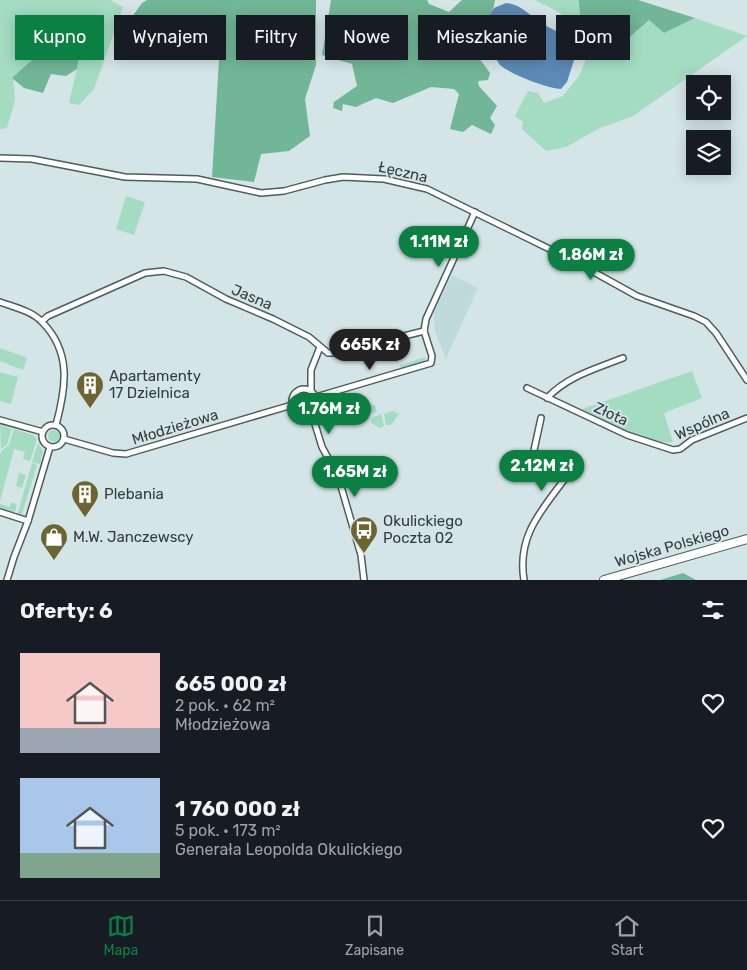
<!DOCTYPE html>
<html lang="pl">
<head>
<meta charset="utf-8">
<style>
	body { margin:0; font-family:Rubik,sans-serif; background:#20242c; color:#f1f3f6; height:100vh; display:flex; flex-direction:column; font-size:19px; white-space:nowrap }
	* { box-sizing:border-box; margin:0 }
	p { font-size:16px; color:#9ea1a6 }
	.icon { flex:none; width:28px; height:28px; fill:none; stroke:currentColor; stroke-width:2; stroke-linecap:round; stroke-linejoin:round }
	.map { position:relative; height:580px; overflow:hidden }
	.side { display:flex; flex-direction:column; background:#171b24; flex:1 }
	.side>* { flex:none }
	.guide { position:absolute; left:15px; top:15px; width:718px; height:45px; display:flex; gap:10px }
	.tools { position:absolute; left:686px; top:75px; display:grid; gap:10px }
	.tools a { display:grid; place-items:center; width:45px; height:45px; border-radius:0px; background:#171b24; box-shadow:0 2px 12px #0003; font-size:25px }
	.price { position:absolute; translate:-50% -42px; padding:0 11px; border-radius:18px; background:#0b8043; color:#fff; font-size:16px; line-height:32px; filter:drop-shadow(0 1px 2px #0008) }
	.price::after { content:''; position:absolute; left:50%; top:30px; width:15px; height:11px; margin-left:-8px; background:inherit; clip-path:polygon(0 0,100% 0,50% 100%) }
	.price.active { background:#222; color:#fff }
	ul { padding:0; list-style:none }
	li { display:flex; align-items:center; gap:15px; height:125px; padding:0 20px }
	li span { display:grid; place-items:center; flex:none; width:140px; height:100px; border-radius:0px; color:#555 }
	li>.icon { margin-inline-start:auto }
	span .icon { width:60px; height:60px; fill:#fffc; stroke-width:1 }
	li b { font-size:21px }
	h2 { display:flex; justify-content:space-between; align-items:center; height:60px; padding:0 20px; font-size:21px }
	.tag { padding:0 18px; border-radius:0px; background:#171b24; box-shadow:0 2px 12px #0003; font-size:18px; line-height:45px }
	.tag.active { background:#0b8043; color:#fff }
	.dock { display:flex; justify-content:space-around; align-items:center; height:70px; border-top:1px solid #363941; background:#171b24; font-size:14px; color:#9ea1a6 }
	.dock a { display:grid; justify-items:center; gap:2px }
	.dock .active { color:#0b8043 }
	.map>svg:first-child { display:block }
</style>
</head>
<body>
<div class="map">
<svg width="747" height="580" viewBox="0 0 747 580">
	<rect width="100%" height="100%" fill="#d4e5e7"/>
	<path fill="#bfdadd" d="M452,275L478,288L446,359L435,332L434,312Z"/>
	<g fill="#a3dcc1">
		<path d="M0,0H110L123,7L94,89L79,105L69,103L77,69L81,41L87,36L70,26L13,78L15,100L7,128L0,129Z"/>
		<path d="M534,0H577L631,36L649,20L664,33L695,18L747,36L633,116L598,129L566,147L546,151L522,129L523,122L515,116L528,91L538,93L544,103L563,96L579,76L589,52C578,44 581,44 576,33C568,14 551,8 534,0Z"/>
		<path d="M126,196L145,202L134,235L116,229Z"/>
		<path d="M0,348L27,358L23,370L0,361Z"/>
		<path d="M426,357L423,364L401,370L400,365Z"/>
		<path d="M692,371L702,398L664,413L673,442C641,445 609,422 582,409Z"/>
		<path d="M0,372L18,377L11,404L0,401Z"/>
		<path d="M371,404V405H375L377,412L366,415L364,406Z"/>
		<path d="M393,411L399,414L391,425H386L384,414Z"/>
		<path d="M381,414L384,426L380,428L371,423C370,417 376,416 381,414Z"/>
		<path d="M0,425L12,429L7,444L1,449Z"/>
		<path d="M14,429L33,435L37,439L30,461L23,459L25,452L14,449L0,501V455L1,451L9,445Z"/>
		<circle cx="54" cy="436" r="6"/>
		<path d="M38,443L43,451L40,464L32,462Z"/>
		<path d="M32,463L37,465L22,514L26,516L23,518L17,516Z"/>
		<path d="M19,473L26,475L22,488L16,486Z"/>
		<path d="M11,502L17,504L14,515L0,510V504L10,507Z"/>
	</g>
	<g fill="#71b697">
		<path d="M147,0H316V65L305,99L310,136L289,151L261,154L254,182L212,177L220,42L124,28L142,3Z"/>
		<path d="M331,0H427L429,4L449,12L462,0H495C493,18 477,33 473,50L490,73L488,80L478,81L479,86L497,106L490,118L495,125L491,134L472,125L463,132L450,129L459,94L454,89L431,87L393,103L376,98L356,107L343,104L342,111L333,108L334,102L357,86L352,64L322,55Z"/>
		<path d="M577,0H638L695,18L664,33L649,20L631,36L614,42L581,27L579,1Z"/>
		<path d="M86,15L90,27L87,36L81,41L77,69L66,76L51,74L43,93L24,88L12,78L70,26Z"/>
		<path d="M683,573L696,580H660Z"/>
	</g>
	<path fill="#5b8ab5" d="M506,3C521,4 529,15 541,23C548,27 556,31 564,35L568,47L576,54L567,82L561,89C546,88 513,75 501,66C497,62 496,56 490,55C487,54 481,55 478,56L473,51L476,39L494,8Z"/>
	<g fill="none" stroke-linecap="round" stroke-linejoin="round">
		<g stroke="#4d5c5e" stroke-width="8">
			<g id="street">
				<path d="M0,158L32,159L125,177L197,179L261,193L284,191L325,180L343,177L384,179L427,189L572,260L637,296L694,316L706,322L716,333L747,380"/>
				<path d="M0,302C14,307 32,311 42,322C72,352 66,388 56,425"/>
				<path d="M42,321L48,316L145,273L164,271L186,277L226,299L273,319L309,337L328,353H345L392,339L424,331"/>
				<path d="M424,331L426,319L475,212"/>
				<path d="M527,388L627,435L673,450L680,449L692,440L747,418"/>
				<circle cx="304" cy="401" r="12"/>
				<path d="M311,391V370L320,347"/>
				<path d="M316,397L431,363L432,356L424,331"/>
				<path d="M547,398C568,376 595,369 623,358"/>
				<path d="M311,411L322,447L338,476L361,555L364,580"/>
				<path d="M0,420L43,432"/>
				<circle cx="53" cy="436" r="11"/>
				<path d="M64,439L113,453L126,454L292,405"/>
				<path d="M0,512L28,521"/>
				<path d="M7,580L14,557L28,521L50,447"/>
				<path d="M524,580C517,537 540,512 564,480L531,464L541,418"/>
			</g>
		</g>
		<g stroke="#4d5c5e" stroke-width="10">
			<path id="secondary" d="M604,580L747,539"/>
		</g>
		<use href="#street" stroke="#fff" stroke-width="5"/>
		<use href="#secondary" stroke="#fff" stroke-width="8"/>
	</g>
	<defs>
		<g id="building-pin" transform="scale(1.4375)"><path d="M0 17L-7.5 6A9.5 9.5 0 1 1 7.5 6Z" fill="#6c6532" stroke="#d4e5e7"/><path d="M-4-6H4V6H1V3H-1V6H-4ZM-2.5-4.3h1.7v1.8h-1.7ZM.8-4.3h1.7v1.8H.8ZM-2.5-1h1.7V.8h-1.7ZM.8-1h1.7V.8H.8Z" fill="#fff"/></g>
		<g id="bus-pin" transform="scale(1.4375)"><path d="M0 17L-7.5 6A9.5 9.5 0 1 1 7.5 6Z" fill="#6c6532" stroke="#d4e5e7"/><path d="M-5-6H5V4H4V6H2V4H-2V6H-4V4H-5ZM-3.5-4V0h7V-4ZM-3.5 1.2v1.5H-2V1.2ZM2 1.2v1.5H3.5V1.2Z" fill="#fff"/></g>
		<g id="shop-pin" transform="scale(1.4375)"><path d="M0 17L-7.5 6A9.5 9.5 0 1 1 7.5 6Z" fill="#6c6532" stroke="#d4e5e7"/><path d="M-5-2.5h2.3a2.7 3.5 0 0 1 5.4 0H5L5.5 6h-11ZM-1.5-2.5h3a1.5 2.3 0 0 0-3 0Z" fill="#fff"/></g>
	</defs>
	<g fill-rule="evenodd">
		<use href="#building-pin" x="90" y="385"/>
		<use href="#building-pin" x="85" y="494"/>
		<use href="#bus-pin" x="364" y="530"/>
		<use href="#shop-pin" x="54" y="537"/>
	</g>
	<g text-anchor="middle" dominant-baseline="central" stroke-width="4" stroke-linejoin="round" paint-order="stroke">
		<g font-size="15" fill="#343b3c" stroke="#d4e5e7">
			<text transform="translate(403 172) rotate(13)">Łęczna</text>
			<text transform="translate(252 297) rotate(23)">Jasna</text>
			<text transform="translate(611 414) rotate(25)">Złota</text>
			<text transform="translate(702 424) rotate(-24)">Wspólna</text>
			<text transform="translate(175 427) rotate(-17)">Młodzieżowa</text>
			<text transform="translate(672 546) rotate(-16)">Wojska Polskiego</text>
		</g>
		<g font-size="15" fill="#343b3c" stroke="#d4e5e7" text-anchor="start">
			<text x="109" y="376">Apartamenty<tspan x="109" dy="17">17 Dzielnica</tspan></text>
			<text x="104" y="494">Plebania</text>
			<text x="383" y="521">Okulickiego<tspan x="383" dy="17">Poczta 02</tspan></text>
			<text x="73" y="537">M.W. Janczewscy</text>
		</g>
	</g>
</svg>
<div class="tools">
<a><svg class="icon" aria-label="locate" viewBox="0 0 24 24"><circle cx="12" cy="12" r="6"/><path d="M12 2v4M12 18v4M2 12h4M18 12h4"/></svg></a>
<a><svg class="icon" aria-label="layers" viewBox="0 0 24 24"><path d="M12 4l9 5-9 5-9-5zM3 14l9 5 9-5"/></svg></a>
</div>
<b class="price" style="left:439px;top:268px">1.11M zł</b>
<b class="price" style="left:591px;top:281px">1.86M zł</b>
<b class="price active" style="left:370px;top:371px">665K zł</b>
<b class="price" style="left:329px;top:435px">1.76M zł</b>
<b class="price" style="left:542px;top:492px">2.12M zł</b>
<b class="price" style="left:355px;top:498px">1.65M zł</b>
<div class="guide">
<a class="tag active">Kupno</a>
<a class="tag">Wynajem</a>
<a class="tag">Filtry</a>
<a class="tag">Nowe</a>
<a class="tag">Mieszkanie</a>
<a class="tag">Dom</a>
</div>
</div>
<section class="side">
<h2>Oferty: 6<svg class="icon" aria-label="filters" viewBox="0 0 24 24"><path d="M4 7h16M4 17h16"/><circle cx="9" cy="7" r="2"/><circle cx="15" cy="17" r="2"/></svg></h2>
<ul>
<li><span style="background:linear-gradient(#f6c9c9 75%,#9aa5b1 0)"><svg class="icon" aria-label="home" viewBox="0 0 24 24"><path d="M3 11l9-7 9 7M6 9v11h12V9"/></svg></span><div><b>665 000 zł</b><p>2 pok. · 62 m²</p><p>Młodzieżowa</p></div><svg class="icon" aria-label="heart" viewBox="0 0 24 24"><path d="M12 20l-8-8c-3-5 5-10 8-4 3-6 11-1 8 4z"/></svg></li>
<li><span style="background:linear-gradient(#a9c7e8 75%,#7fa58c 0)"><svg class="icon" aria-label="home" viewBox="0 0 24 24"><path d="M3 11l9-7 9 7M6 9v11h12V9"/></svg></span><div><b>1 760 000 zł</b><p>5 pok. · 173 m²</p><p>Generała Leopolda Okulickiego</p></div><svg class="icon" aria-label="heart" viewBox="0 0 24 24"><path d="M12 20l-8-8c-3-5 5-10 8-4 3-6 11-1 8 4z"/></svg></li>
</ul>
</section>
<nav class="dock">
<a class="active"><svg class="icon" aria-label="map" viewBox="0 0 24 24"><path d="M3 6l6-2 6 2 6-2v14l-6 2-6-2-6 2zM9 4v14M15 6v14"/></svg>Mapa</a>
<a><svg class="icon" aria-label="saved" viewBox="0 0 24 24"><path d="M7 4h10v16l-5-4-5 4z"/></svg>Zapisane</a>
<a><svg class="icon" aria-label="home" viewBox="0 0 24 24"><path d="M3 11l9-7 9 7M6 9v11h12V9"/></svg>Start</a>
</nav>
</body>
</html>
